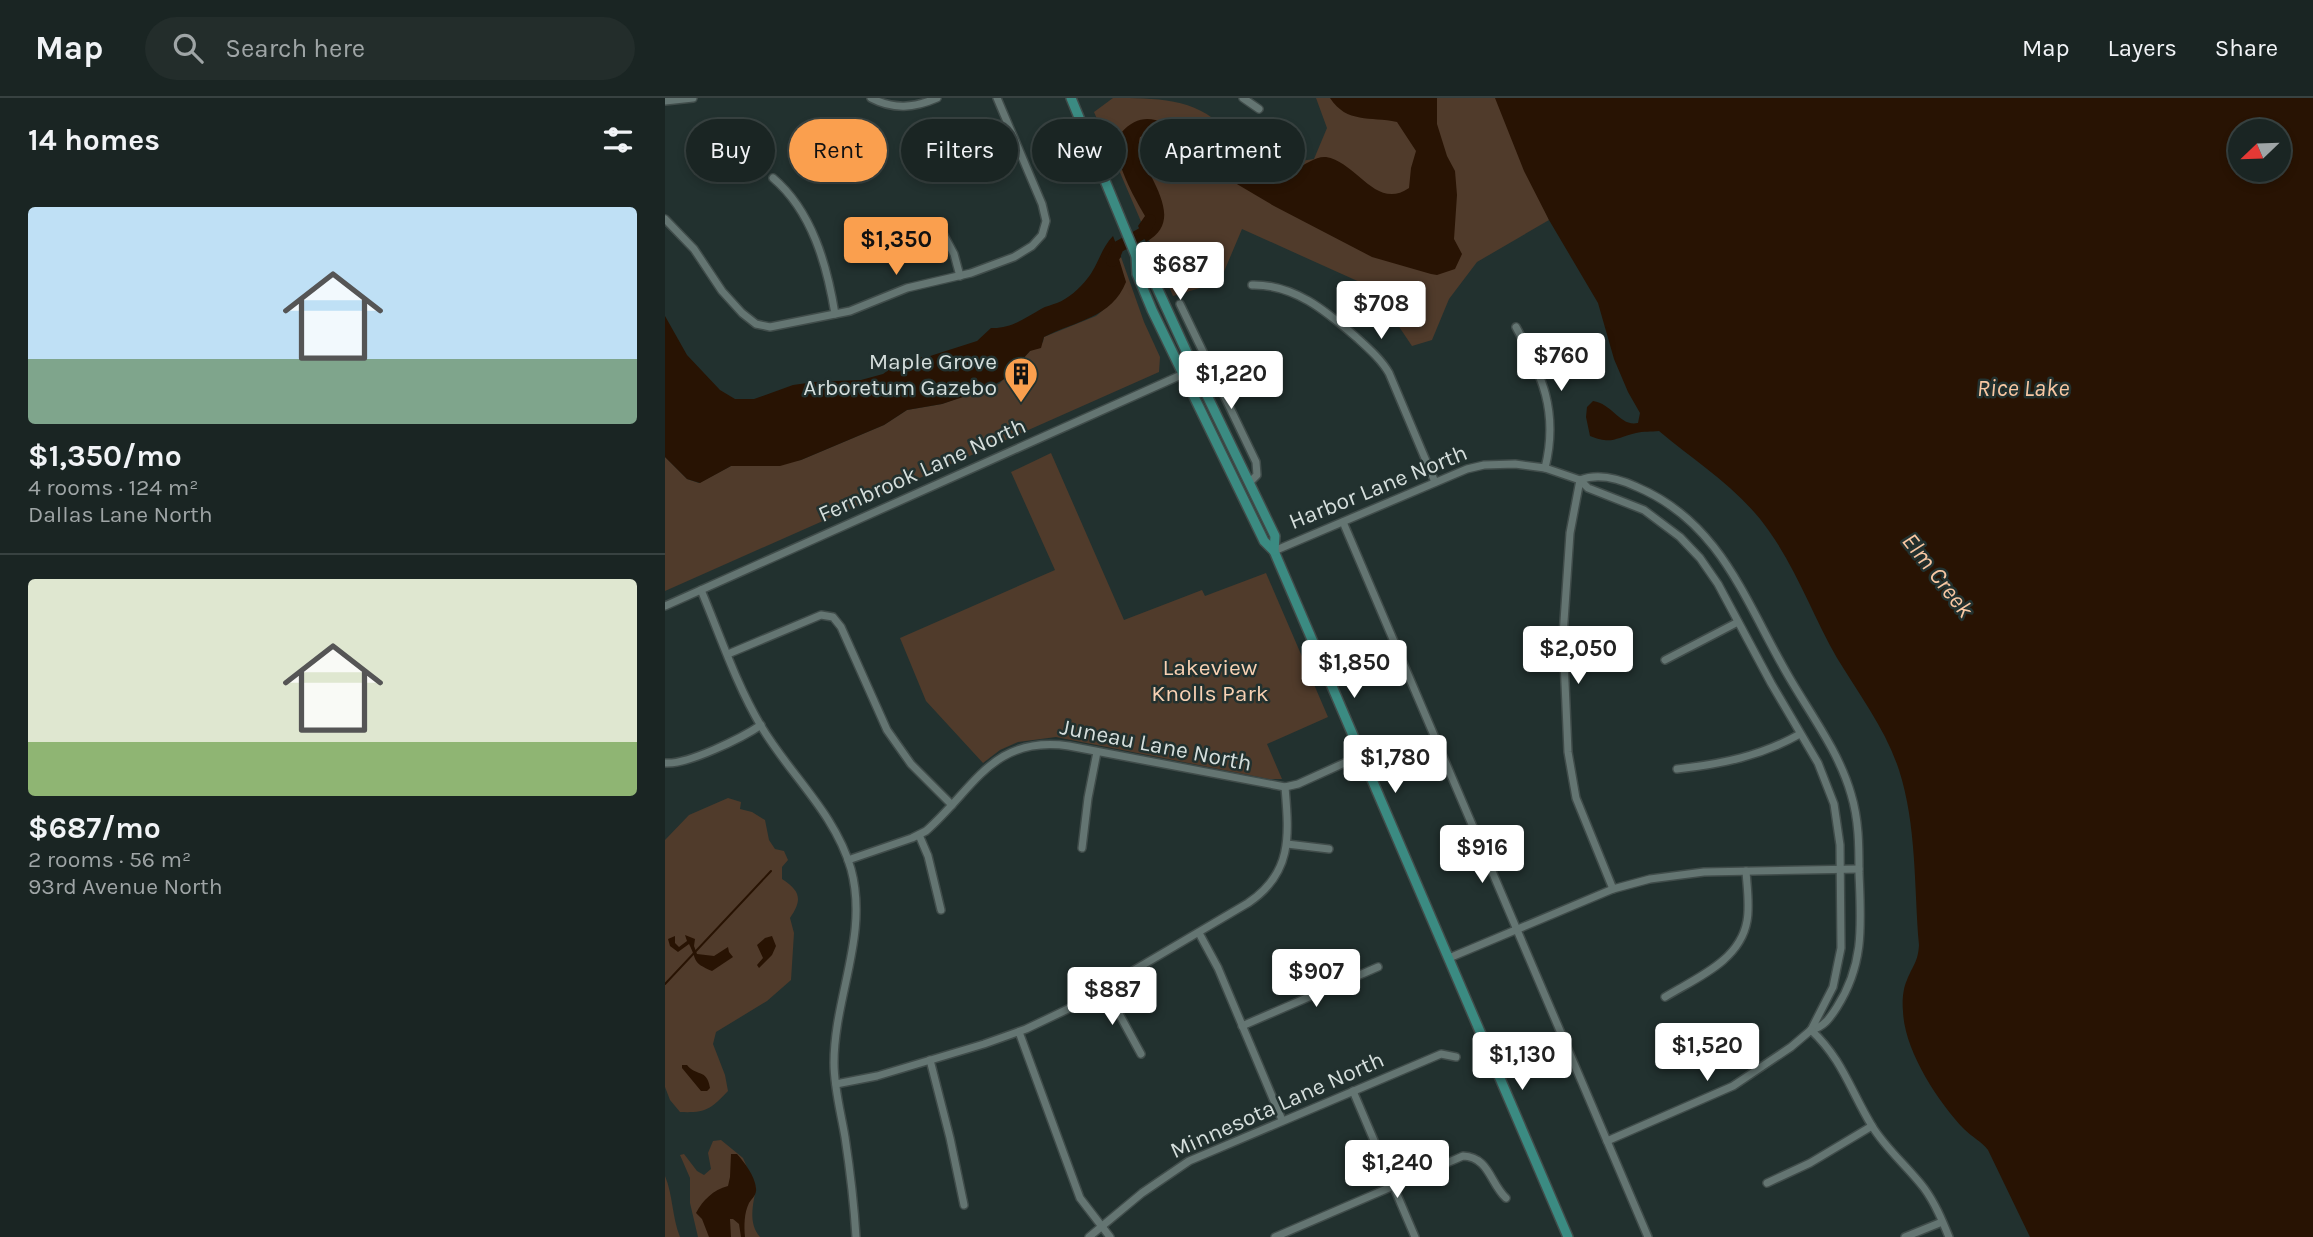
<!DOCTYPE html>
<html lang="en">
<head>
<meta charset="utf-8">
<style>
	body { margin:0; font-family:Karla,sans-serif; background:#232d2b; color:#f1f3f6; height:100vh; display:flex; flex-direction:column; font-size:26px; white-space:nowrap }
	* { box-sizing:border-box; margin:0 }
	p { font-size:23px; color:#9fa5a6 }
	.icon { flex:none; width:38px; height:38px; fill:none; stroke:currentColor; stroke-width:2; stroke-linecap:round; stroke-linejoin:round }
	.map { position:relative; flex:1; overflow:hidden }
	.details { display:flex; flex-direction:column; background:#1a2523; width:665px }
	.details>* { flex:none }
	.banner { position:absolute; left:21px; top:21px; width:665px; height:63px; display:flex; gap:14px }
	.needle { width:46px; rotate:247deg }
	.controls { position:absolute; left:1563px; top:21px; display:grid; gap:14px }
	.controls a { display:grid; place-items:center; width:63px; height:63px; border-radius:50%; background:#1a2523; box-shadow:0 4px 10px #0003,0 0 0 2px #384241; font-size:35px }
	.price { position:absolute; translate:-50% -60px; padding:0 16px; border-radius:7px; background:#fff; color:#222; font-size:23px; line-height:46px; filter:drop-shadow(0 2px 4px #0008) }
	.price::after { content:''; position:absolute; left:50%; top:42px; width:21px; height:16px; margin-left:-10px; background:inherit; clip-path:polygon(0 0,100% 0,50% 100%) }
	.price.selected { background:#fa9f4e; color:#111 }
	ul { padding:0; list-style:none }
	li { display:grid; align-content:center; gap:14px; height:371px; padding:0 28px }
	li+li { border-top:2px solid #384241 }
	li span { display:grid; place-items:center; height:217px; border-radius:7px; color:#555 }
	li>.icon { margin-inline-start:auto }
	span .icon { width:126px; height:126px; fill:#fffc; stroke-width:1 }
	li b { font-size:30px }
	h2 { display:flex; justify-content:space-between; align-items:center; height:84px; padding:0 28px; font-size:30px }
	.pill { padding:0 24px; border-radius:32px; background:#1a2523; box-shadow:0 4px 10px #0003,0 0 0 2px #384241; font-size:24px; line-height:63px }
	.pill.selected { background:#fa9f4e; color:#111 }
	header { display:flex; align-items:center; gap:42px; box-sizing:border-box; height:98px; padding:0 35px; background:#1a2523; border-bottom:2px solid #384241 }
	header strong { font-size:33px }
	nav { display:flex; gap:38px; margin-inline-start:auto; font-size:24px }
	.search { width:490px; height:63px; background:#232d2b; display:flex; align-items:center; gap:18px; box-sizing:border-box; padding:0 24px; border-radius:38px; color:#9fa5a6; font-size:26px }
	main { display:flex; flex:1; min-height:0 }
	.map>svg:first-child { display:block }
</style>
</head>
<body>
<header>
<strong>Map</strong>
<div class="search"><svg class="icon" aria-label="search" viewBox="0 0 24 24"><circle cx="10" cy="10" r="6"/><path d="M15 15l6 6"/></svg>Search here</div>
<nav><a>Map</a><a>Layers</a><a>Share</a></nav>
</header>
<main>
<section class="details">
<h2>14 homes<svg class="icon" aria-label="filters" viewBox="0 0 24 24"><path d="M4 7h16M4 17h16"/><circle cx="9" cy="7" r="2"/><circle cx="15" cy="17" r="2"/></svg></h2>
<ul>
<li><span style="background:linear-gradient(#bfe0f5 70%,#7fa58c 0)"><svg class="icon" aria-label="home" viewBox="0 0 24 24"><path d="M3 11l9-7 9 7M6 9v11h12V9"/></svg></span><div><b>$1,350/mo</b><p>4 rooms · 124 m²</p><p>Dallas Lane North</p></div></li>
<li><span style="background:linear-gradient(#dfe7d0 75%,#8fb573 0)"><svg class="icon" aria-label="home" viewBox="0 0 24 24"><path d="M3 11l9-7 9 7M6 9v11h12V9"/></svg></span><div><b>$687/mo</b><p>2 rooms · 56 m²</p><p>93rd Avenue North</p></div></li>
</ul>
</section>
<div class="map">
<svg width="1648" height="1139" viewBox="0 0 1648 1139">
	<rect width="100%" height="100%" fill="#22312f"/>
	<g fill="#503b2b">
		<path d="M448,0C489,0 532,0 558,30C565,41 569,47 567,60L588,70L649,61L662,30L651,0H833L884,122L812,164L784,201L767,242L747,248L708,190L577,131L558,176L545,187L508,198L429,14Z"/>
		<path d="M456,159L479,224L495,259L494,274L0,493V359L22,381L34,385L66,368H98L136,362L219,327L242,312L277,306L334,286L365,253L378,244L379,239L431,218C450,205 449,183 453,161Z"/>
		<path d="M386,355L459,522L537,492L540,498L601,475L663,619L602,646L617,681H604L391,639L353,644L335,652L318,665L261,603L235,540L390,472L346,374Z"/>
		<path d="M63,700L76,704L75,711L87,714L100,722L104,742L110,751L119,753L123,762L117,769V781C135,793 138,801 125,820L129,835L126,882L102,903L51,934L48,946L60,977L63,993C45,1012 40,1015 15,1014L5,1002L0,989V742L24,717Z"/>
		<path d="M56,1042L78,1060L91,1090C88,1107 83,1125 95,1139H33L25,1105V1080L15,1057L19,1056L32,1073L39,1077L46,1071L43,1055L48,1043Z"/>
		<path d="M0,1078C8,1097 7,1119 15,1139H0Z"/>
	</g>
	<g fill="#281303" fill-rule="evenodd">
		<path d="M665,0H772V26L782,58L790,73L792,97L789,141L797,156L790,171L772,177L766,176L707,159L609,108L538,66L510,45L496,38L485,36L475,39C466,65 529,118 481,144L473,128L480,118C470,101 442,53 456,35C485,1 516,37 542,55C550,60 559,60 567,64C573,68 577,74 585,76C588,76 628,72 632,70C640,67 651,58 661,59C692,64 711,113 744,90L746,70L751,53L732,24C705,18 682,26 665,0Z"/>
		<path d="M830,0H1648V1139H1365L1323,1052C1316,1043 1307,1039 1299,1031C1273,1004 1239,952 1238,913C1237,904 1238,890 1242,882C1248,867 1253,864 1254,847C1249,789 1252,728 1234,672C1221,632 1194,596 1172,560C1148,518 1132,472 1104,433C1075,391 1032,365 994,333C986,334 978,333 971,335C950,340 947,347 925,338L921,319L922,309L928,303C948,306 955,329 973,325L975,315L963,294L949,261L933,205L884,122L859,73ZM1575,33H1614V72H1575Z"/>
		<path d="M448,138L456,159L454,161L461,184C447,220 410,223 379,239L376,250L365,253L341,280L322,291L277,306L242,312L219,327L136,362L115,368H66L35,385L22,381L0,359V218L22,257L55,292L70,301H89L128,287L149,284L196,282L218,276L233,265L252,259H262L312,243L326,230C346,231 360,220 376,211C381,208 387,207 392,205C403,201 415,190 422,181C433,168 436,150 448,138Z"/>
		<path d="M20,837L30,841L29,848L32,856L49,858L63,849L64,854L68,859L47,873C26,864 33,863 24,846L13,854L5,848L3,841L10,838V845L14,849L22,843Z"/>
		<path d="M107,838L111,848L107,857L94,870L92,867L98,860L92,847L100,840Z"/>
		<path d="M17,967H22C31,979 42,970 45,990L42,993H36L17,970Z"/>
		<path d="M66,1056H72C79,1064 90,1078 91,1090C92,1097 87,1100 84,1105C79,1115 79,1128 80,1139H76L74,1126L68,1121H65L66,1139H44L37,1121L31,1115C38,1102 48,1092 63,1088L65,1079Z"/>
	</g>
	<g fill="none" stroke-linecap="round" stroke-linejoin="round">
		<path stroke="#281303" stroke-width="2" d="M0,886L106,773"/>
		<path stroke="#281303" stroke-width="12" d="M447,163L453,149L478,135L485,122"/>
		<g stroke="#404c4a" stroke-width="10">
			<g id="minor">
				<path d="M206,0C229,12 249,10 272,0"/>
				<path d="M578,0L594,11"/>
				<path d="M0,3L28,0"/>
				<path d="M108,80C147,113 162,167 170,216"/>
				<path d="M0,121L29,151L57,193L77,215L91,226L105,229L185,213L242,190L306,175L349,159L367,148L377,137L381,123L377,106L332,0"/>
				<path d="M274,128L289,156L295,178"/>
				<path d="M587,187C629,186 661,213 691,239C703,250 716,261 724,275L770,384"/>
				<path d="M515,206L591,364L592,377L585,384"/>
				<path d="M851,229C877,277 894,314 880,370"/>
				<path d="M915,382C933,375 955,381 972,389C1057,425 1081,506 1124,579C1146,617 1174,654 1186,696C1194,722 1194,748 1194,775C1196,825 1200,865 1172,909C1165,920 1159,929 1146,932"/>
				<path d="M915,382L905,435L898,538L903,654L911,700L948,791"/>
				<path d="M678,424L983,1139"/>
				<path d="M609,453L802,371L819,367L850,366L880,370L915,382L923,390L979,412L1015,439L1035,460L1053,486L1106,585L1153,665L1169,706L1175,747L1176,850L1168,889L1146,932L1126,949L1068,988L942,1043"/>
				<path d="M36,492C55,537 71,586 96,628C125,677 170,715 186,771C204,837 169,899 169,965C169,990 176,1015 180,1039C185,1072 189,1105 191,1139"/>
				<path d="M0,508L543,265"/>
				<path d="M63,556L156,517L168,519L176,529L222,632L246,666L287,707"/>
				<path d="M1000,562L1073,524"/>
				<path d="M0,665C22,667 77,640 96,627"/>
				<path d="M1012,671C1057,666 1096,658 1135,636"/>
				<path d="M254,737L263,758L276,812"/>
				<path d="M622,746L664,751"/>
				<path d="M417,750L423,700L432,654"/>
				<path d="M183,762L247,740L261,733C310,690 327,637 404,648L620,689L633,686L697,657"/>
				<path d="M534,835L553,870L617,1022"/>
				<path d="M784,860L948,791L985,781L1039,774L1194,771"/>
				<path d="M440,890L476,956"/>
				<path d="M1000,899C1031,880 1075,863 1082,823C1085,807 1082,789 1081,773"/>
				<path d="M577,928L713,869"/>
				<path d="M1146,932C1178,962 1185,992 1207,1028C1221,1051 1243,1069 1259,1090C1270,1105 1277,1122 1284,1139"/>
				<path d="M354,934L415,1100L445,1139"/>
				<path d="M265,962L285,1040L299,1107"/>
				<path d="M171,986L212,978L319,946L361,931L403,911L583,805C628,775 624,737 620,689"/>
				<path d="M688,993L750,1139"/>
				<path d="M1102,1085L1145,1065L1207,1028"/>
				<path d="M424,1139L477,1095L524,1063L776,956L791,959"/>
				<path d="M610,1139L798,1058C824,1059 825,1085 841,1100"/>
				<path d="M1240,1139L1277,1124"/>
			</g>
		</g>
		<g stroke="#404c4a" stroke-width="12">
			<g id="major">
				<path d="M406,0L471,158L472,176L487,212L599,443L609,453L903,1139"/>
				<path d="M471,158L483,170L535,283L610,438L609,453"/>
			</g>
		</g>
		<use href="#minor" stroke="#647572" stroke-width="7"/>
		<use href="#major" stroke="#3b8b82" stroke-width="9"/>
	</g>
	<defs>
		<g id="building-pin" transform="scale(1.75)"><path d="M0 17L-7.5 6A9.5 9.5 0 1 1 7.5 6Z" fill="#fa9f4e" stroke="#22312f"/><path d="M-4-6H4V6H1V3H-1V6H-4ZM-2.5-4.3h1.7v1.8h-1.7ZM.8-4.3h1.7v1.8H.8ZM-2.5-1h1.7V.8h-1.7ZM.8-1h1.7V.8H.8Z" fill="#111"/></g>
	</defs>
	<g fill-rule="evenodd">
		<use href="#building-pin" x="356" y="276"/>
	</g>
	<g text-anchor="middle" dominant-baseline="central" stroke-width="5" stroke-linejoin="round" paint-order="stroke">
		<g font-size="23" fill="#d5dedc" stroke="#22312f" text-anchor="end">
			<text x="332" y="263">Maple Grove<tspan x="332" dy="26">Arboretum Gazebo</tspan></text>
		</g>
		<g font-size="23" fill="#d5dedc" stroke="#22312f">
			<text transform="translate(257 372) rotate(-24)">Fernbrook Lane North</text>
			<text transform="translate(713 389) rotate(-22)">Harbor Lane North</text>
			<text transform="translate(491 647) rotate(11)">Juneau Lane North</text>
			<text transform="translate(612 1007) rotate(-24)">Minnesota Lane North</text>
		</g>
		<g font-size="23" fill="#f8d1b3" stroke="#22312f">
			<text x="545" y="569">Lakeview<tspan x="545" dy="26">Knolls Park</tspan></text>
		</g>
		<g font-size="24" font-style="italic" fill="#f8c7a2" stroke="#22312f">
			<text x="1358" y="290">Rice Lake</text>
			<text transform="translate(1273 477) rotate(52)">Elm Creek</text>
		</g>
	</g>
</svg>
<div class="controls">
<a><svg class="needle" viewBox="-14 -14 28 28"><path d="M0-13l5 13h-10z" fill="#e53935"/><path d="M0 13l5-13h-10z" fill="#9fa5a6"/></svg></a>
</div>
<b class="price selected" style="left:231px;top:179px">$1,350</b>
<b class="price" style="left:515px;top:204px">$687</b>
<b class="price" style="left:716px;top:243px">$708</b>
<b class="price" style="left:896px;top:295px">$760</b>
<b class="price" style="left:566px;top:313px">$1,220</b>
<b class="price" style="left:913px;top:588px">$2,050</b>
<b class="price" style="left:689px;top:602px">$1,850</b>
<b class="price" style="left:730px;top:697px">$1,780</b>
<b class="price" style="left:817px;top:787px">$916</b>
<b class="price" style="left:651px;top:911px">$907</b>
<b class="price" style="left:447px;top:929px">$887</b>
<b class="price" style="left:1042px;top:985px">$1,520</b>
<b class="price" style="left:857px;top:994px">$1,130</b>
<b class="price" style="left:732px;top:1102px">$1,240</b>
<div class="banner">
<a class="pill">Buy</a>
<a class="pill selected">Rent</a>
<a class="pill">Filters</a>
<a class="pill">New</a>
<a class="pill">Apartment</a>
</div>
</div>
</main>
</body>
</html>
